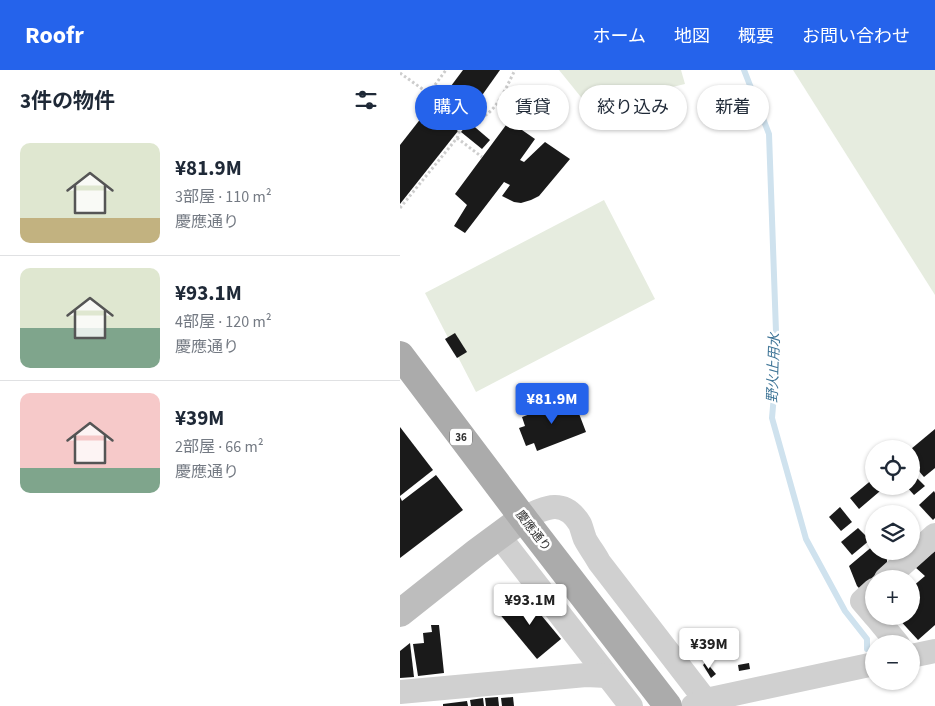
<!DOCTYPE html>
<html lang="ja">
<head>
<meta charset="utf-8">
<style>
	body { margin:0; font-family:"Source Sans 3","Noto Sans JP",sans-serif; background:#f2f2f3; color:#1f2937; height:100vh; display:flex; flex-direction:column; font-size:19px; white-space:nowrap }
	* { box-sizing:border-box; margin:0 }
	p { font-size:16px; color:#747a83 }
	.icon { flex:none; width:28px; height:28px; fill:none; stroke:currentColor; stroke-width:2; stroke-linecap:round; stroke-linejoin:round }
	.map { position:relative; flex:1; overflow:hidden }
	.panel { display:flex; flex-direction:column; background:#fff; width:400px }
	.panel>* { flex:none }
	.hud { position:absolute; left:15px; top:15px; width:445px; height:45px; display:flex; gap:10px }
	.buttons { position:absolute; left:465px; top:370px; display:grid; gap:10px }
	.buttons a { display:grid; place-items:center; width:55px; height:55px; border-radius:50%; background:#fff; box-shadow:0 1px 4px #0004; font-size:25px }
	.price { position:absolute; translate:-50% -42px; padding:0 11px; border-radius:5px; background:#fff; color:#222; font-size:16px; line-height:32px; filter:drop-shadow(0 1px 2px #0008) }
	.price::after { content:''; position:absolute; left:50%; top:30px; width:15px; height:11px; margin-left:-8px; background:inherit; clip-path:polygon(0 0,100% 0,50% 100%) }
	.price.selected { background:#2563eb; color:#fff }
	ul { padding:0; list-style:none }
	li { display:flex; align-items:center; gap:15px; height:125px; padding:0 20px }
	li+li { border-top:1px solid #e0e1e3 }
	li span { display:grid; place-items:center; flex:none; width:140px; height:100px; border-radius:10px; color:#555 }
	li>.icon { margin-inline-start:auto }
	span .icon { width:60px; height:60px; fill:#fffc; stroke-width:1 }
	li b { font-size:21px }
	h2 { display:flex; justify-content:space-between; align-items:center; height:60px; padding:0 20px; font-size:21px }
	.tag { padding:0 18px; border-radius:22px; background:#fff; box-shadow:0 1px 4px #0004; font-size:18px; line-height:45px }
	.tag.selected { background:#2563eb; color:#fff }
	header { display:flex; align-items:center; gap:30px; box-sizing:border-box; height:70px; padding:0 25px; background:#2563eb; color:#fff }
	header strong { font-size:24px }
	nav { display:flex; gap:28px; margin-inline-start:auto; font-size:18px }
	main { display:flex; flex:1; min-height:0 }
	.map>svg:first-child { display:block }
</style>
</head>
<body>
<header>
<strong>Roofr</strong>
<nav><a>ホーム</a><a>地図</a><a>概要</a><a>お問い合わせ</a></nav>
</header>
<main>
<section class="panel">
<h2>3件の物件<svg class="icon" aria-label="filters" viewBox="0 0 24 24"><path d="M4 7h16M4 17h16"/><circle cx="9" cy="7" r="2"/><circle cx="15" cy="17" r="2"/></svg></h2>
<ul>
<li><span style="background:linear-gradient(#dfe7d0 75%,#c2b280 0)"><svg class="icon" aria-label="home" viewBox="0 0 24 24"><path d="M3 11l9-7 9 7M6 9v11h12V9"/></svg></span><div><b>¥81.9M</b><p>3部屋 · 110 m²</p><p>慶應通り</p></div></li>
<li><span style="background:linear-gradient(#dfe7d0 60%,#7fa58c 0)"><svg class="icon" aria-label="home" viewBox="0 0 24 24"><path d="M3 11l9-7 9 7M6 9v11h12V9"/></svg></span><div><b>¥93.1M</b><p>4部屋 · 120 m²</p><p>慶應通り</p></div></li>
<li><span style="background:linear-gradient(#f6c9c9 75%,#7fa58c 0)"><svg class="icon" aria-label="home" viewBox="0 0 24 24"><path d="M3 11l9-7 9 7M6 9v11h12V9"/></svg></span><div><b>¥39M</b><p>2部屋 · 66 m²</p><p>慶應通り</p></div></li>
</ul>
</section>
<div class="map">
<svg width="535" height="636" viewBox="0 0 535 636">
	<rect width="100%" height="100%" fill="#fff"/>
	<g fill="#e6ecdf">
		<path d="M159,0H281L285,14L189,37Z"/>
		<path d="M393,0H535V225Z"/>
		<path d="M204,130L255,229L76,322L25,223Z"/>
	</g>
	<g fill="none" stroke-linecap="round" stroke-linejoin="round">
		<path stroke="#cfe2ee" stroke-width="6" d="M344,0L369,64L377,290L372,348L406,469L445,541L467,569V579"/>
	</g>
	<g fill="#1a1a1a">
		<path d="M63,0H100L73,38L48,20Z"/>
		<path d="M29,38L58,61L0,134V75Z"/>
		<path d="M109,51L135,69L120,90L124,92L145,72L170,89L139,126L131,130L121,133L114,132L102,126L110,115L104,112L65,163L54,156L67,135L55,124Z"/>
		<path d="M69,52L90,70L82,79L61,62Z"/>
		<path d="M55,263L67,282L57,288L45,269Z"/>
		<path d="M173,328L186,362L137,381L134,373L126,376L119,358L125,356L122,347Z"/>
		<path d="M0,357L33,400L0,426Z"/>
		<path d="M535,359V398L524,407L511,392V379Z"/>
		<path d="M511,402L525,416L514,425L506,416H511Z"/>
		<path d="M36,405L63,440L0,488V427L2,431Z"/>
		<path d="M474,408V416H486L459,439L450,428Z"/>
		<path d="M534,421L535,423V448L533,450L519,435Z"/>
		<path d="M440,437L452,452L441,461L429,447Z"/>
		<path d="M493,440H495L500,444H488Z"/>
		<path d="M511,455L517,461L516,468L511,471Z"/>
		<path d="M458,458L470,470L452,485L441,472Z"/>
		<path d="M474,475V481H482L487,487V494L460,519L457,516L449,496Z"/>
		<path d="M535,481V555L518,570L496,546H511V530L518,525L512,517L525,506L515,497Z"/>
		<path d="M122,522L161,569L137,589L98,542Z"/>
		<path d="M31,555H39L44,603L18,606L13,574L24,573L23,563L32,562Z"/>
		<path d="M10,573L14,607L0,608V581Z"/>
		<path d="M306,592L316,604L311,608L303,595Z"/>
		<path d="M349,593L350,599L339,601L338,595Z"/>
		<path d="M98,627L99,636H86L85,628Z"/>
		<path d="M113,627L114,636H102L101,628Z"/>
		<path d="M83,628L84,636H71L70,630Z"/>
		<path d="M67,631L68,636H43V634Z"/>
	</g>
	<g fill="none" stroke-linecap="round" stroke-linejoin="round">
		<g stroke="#cdcdcd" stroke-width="3" stroke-dasharray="2.5 2.5" stroke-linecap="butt">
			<path d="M0,3L60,46C90,61 104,21 115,0"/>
			<path d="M29,23L46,0"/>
			<path d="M57,68L82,87"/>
			<path d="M0,138L57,68L64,49"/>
		</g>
		<g stroke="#d0d0d0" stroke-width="24">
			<path d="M123,448C146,437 164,428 180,454C182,459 183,464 185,469C189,477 195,484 199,492L310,636"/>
			<path d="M99,466L231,636"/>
			<path d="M486,509L535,465"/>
			<path d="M474,520L462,531L474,545"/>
			<path d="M475,546L498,574"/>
			<path d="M511,586L535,581"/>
			<path d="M0,622L186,605L207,606"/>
			<path d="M293,636L306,630L474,594"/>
		</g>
		<path stroke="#bdbdbd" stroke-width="28" d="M0,543L77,482L123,448"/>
		<path stroke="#ababab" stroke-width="28" d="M0,285L123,448L268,636"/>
	</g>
	<g text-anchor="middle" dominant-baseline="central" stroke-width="5" stroke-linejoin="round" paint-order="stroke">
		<rect fill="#fff" stroke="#707070" stroke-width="1" x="50" y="358.5" width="22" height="17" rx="4"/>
		<g font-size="11" font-weight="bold" fill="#333">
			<text x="61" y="367">36</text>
		</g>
		<g font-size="12" fill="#333" stroke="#fff">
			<text transform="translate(133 461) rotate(52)">慶應通り</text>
		</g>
		<g font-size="14" font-style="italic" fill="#3f7597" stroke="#fff">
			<text transform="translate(374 298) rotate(-88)">野火止用水</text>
		</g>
	</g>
</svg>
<div class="buttons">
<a><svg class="icon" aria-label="locate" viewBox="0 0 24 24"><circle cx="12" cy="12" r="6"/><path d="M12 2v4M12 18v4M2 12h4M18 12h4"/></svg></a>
<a><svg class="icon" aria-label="layers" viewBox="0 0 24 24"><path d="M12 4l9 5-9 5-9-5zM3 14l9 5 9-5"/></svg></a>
<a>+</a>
<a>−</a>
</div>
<b class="price selected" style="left:152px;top:355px">¥81.9M</b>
<b class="price" style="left:130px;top:556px">¥93.1M</b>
<b class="price" style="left:309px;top:600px">¥39M</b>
<div class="hud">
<a class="tag selected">購入</a>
<a class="tag">賃貸</a>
<a class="tag">絞り込み</a>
<a class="tag">新着</a>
</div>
</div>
</main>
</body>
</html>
